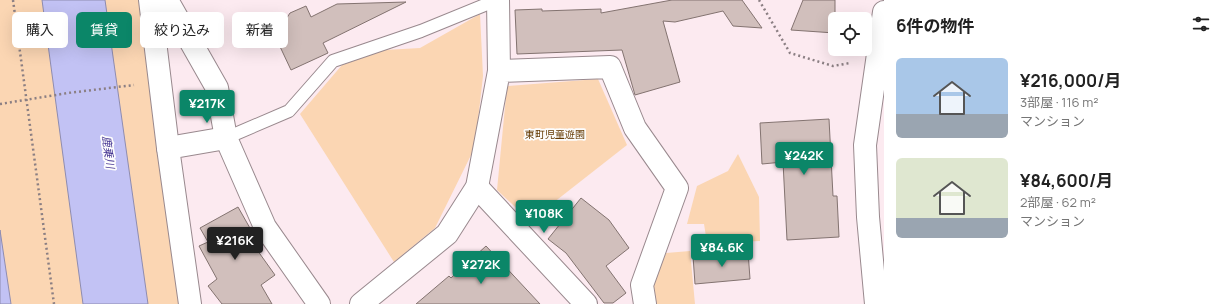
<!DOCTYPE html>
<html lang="ja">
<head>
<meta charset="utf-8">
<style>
	body { margin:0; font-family:Manrope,"Noto Sans JP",sans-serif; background:#f6f6f6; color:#222; height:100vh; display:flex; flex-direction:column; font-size:15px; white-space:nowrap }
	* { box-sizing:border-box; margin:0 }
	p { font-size:13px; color:#767676 }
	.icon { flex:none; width:22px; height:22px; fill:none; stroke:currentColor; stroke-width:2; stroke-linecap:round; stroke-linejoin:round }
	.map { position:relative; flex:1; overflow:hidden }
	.panel { display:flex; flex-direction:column; background:#fff; width:340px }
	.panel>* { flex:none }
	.top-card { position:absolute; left:12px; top:12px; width:380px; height:36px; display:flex; gap:8px }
	.fabs { position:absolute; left:828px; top:12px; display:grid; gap:8px }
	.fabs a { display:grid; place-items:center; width:44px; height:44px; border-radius:6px; background:#fff; box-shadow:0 4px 16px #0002; font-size:20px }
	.price { position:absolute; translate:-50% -34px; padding:0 9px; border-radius:4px; background:#0b8668; color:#fff; font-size:13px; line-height:26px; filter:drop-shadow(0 1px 2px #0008) }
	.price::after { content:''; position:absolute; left:50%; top:24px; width:12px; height:9px; margin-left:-6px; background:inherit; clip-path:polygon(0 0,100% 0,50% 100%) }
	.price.on { background:#222; color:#fff }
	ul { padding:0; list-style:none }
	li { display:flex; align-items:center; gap:12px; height:100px; padding:0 12px }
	li span { display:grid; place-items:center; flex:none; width:112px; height:80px; border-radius:6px; color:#555 }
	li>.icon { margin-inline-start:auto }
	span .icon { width:48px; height:48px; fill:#fffc; stroke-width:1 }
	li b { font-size:17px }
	h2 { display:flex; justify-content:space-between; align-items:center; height:48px; padding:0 12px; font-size:17px }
	.chip { padding:0 14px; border-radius:6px; background:#fff; box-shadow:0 4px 16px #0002; font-size:14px; line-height:36px }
	.chip.on { background:#0b8668; color:#fff }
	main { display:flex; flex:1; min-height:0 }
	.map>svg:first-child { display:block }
</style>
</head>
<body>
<main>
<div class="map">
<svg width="884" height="304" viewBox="0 0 884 304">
	<rect width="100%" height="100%" fill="#fceaf0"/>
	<g fill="#fbd6b3">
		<path d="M0,0H140L180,304H0Z"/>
		<path d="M480,14L483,76L475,147L435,228L394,262L300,114L342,65L385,50L420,48Z"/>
		<path d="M598,79L627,145L530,221L497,190L507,86Z"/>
		<path d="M738,154L759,197L760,241L707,243L704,224H687L697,186L728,171Z"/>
		<path d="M690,251L695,304H655L652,287L666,253Z"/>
	</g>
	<g fill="#c2c2f4" stroke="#8e8cb0">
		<path d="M42,0H105L148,304H83Z"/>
		<path d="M0,230L11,304H0Z"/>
	</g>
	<g fill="#d1bfbc" stroke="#837370">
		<path d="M672,0H742L762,28L733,26L723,11L675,22L663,21L680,82L635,95L622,50L517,54L515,10L542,9V11L601,9V13Z"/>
		<path d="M803,0H835V33L791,30Z"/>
		<path d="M406,2L323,43L328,53L291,70L275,36L290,13L306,6L311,17L337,4Z"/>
		<path d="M829,119L833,196H837L839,237L787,240L783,162L762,164L760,123Z"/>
		<path d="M581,198L609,220L629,248L606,266L626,293L613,303H604L566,253L548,239Z"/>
		<path d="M238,207L255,237L250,240L275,275L261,285L272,304H222L208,286L217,279L199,246L208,242L200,228Z"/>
		<path d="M486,246L540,304H416L449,276L451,278Z"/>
		<path d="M748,251L750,279L695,284L693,256Z"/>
	</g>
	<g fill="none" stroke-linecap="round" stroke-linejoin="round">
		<g stroke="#99898e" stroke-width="14">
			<path id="service" d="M226,138L289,111L333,61L421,31L497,0"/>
		</g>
		<g stroke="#99898e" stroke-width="24">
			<g id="minor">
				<path d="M150,0L168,148"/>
				<path d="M167,0L217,88L226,138"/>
				<path d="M498,0L499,71"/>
				<path d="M477,187L586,304"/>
				<path d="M190,304L168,148L226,138L265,227L319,304"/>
				<path d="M361,304L447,234L477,187L499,71L610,67L635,128L677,188L642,285L645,304"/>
				<path d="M876,304L868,217L865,145L884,12"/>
			</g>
		</g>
		<g stroke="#8b7f83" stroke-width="2.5" stroke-dasharray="2 3" stroke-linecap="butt">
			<path d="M13,0L54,304"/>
			<path d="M759,0L790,53L833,66L850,63"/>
			<path d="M0,104L68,93L134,85"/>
		</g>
		<use href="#service" stroke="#fff" stroke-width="12"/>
		<use href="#minor" stroke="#fff" stroke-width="22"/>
	</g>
	<g text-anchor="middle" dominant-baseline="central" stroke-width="3.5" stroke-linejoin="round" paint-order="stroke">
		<g font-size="10" fill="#643900" stroke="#fdfdfd">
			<text x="555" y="134">東町児童遊園</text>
		</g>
		<g font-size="11" font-style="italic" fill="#443491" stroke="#fdfdfd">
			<text transform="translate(109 152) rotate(83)">鹿乗川</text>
		</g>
	</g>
</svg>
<div class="fabs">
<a><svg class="icon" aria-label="locate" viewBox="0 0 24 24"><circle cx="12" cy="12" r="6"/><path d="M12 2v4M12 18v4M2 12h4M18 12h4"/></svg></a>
</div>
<b class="price" style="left:207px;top:124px">¥217K</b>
<b class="price" style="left:804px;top:176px">¥242K</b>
<b class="price" style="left:544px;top:234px">¥108K</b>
<b class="price on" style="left:235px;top:261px">¥216K</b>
<b class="price" style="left:722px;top:268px">¥84.6K</b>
<b class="price" style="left:481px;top:285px">¥272K</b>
<div class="top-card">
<a class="chip">購入</a>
<a class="chip on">賃貸</a>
<a class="chip">絞り込み</a>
<a class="chip">新着</a>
</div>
</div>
<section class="panel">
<h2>6件の物件<svg class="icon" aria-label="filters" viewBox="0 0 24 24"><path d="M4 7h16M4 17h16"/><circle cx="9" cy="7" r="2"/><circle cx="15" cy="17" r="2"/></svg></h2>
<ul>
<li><span style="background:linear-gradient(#a9c7e8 70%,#9aa5b1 0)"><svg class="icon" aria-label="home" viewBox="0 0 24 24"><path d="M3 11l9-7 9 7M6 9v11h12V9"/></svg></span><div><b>¥216,000/月</b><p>3部屋 · 116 m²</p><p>マンション</p></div></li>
<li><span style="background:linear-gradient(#dfe7d0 75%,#9aa5b1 0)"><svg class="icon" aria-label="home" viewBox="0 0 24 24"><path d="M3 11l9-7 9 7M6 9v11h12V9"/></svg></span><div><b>¥84,600/月</b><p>2部屋 · 62 m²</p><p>マンション</p></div></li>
</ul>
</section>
</main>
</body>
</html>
